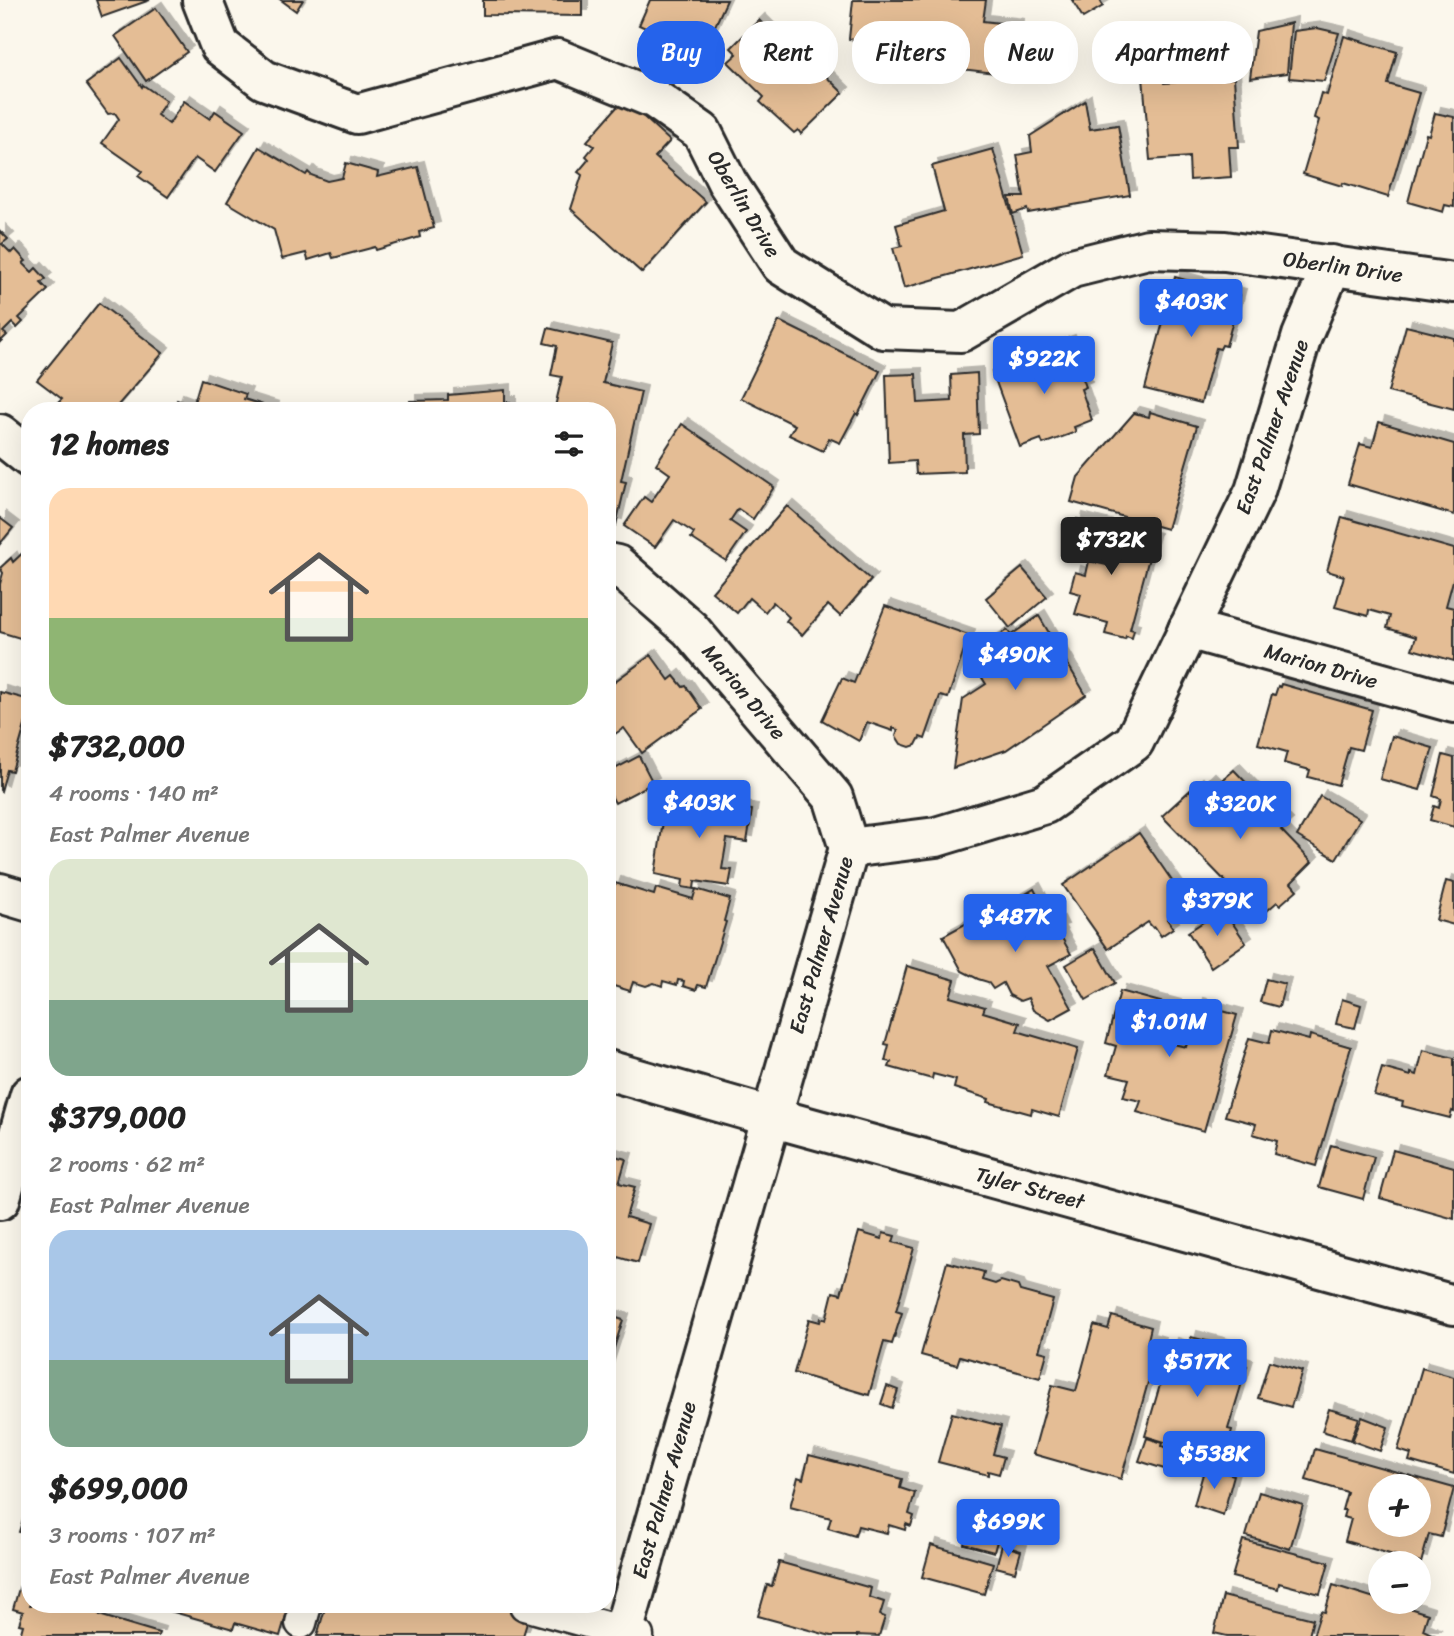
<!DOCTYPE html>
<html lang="en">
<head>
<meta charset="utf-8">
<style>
	body { margin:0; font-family:Sriracha,sans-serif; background:#f2f2f2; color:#222; height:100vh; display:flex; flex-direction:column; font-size:26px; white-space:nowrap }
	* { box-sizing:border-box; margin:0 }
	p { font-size:23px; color:#767676 }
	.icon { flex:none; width:38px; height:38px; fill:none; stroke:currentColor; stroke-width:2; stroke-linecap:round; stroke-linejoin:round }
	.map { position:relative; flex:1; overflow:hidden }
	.drawer { position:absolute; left:21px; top:402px; width:595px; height:1211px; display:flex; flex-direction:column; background:#fff; border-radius:28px; box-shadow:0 7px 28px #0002 }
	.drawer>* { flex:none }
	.hud { position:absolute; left:637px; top:21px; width:665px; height:63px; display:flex; gap:14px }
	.controls { position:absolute; left:1368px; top:1474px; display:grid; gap:14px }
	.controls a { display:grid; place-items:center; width:63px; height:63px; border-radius:50%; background:#fff; box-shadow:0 7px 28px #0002; font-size:35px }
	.price { position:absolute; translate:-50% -60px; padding:0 16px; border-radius:7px; background:#2563eb; color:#fff; font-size:23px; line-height:46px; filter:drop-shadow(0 2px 4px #0008) }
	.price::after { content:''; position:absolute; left:50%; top:42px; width:21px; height:16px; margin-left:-10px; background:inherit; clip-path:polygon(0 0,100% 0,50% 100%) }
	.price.selected { background:#222; color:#fff }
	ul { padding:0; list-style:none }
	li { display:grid; align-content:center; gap:14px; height:371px; padding:0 28px }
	li span { display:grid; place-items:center; height:217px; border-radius:21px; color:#555 }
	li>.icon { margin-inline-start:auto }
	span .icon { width:126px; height:126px; fill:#fffc; stroke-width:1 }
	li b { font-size:30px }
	h2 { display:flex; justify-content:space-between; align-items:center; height:84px; padding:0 28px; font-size:30px }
	.tag { padding:0 24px; border-radius:28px; background:#fff; box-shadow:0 7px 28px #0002; font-size:24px; line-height:63px }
	.tag.selected { background:#2563eb; color:#fff }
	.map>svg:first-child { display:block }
</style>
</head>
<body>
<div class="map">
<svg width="1454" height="1636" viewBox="0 0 1454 1636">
	<defs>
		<filter id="shadow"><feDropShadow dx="6" dy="-6" stdDeviation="0" flood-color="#0004"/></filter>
	</defs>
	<rect width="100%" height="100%" fill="#fbf7ec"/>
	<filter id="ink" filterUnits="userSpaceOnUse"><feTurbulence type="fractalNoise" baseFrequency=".0143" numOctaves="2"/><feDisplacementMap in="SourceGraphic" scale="14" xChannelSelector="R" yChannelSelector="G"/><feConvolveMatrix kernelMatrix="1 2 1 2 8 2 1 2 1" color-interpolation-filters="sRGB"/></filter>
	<g filter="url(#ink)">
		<g fill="#e4bd95" stroke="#2b2b2b" stroke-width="2" fill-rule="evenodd" filter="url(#shadow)">
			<path d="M96,0H150L102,17Z"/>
			<path d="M281,0H303L296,11Z"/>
			<path d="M483,0H582V16L483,15Z"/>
			<path d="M650,0H727L702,54L639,25Z"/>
			<path d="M853,0H986L983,21L1018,25L1012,75L918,64L903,56L896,46L849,39Z"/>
			<path d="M1072,0H1100L1103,6L1083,18Z"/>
			<path d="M156,8L187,52L146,81L115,36Z"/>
			<path d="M759,20L791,52L796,47L843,93L801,134L798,130L794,133L760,102L764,97L728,62L737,54L731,48Z"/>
			<path d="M1291,23L1287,73L1250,78L1256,31Z"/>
			<path d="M1317,28L1339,33L1324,81L1289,78L1294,31Z"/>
			<path d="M1344,36L1397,52L1388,84L1419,93L1388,197L1343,183L1342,186L1303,174L1319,120L1314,118L1321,93L1327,95Z"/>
			<path d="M121,58L142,87L143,85L166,101L157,115L169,124L184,101L210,119L215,111L244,131L215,172L195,158L168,197L138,176L142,171L102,143L119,119L115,113L108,114L86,84Z"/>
			<path d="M1163,76L1164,83L1234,78L1239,147H1229L1231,177L1190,180L1189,157L1150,160L1143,77Z"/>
			<path d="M624,99L670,141L655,157L706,202L642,273L571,209L582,175L578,172L589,159L586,156L594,146L587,141Z"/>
			<path d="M1085,101L1090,129L1118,125L1130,195L1028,213L1027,209L1013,214L1009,197H1024L1017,155L1032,152L1030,136Z"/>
			<path d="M1435,113L1454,117V207L1445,205L1443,212L1408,202L1426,134L1429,135Z"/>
			<path d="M259,147L306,175L308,172L311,175L327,181L342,178L346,163L378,172L377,177L418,167L434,228L419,232L420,237L376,250L375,247L333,258L331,253L308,260L306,253L282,259L274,230L227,202Z"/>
			<path d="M993,149L1023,254L904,288L893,248L902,246L896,225L944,211L932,166Z"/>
			<path d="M0,231L8,239L2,244L11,253L15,249L26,261L23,263L32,272L36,268L46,279L41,283L48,290L19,318L23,322L17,328L12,323L3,332L7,335L0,342Z"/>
			<path d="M1175,277L1240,295L1226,346L1222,345L1220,349L1216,348L1201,403L1145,389Z"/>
			<path d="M99,303L163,353L113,411H86L80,407L77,411H64L56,405L62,399L37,380Z"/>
			<path d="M779,321L880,371L858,415L856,413L840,443L829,438L823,451L789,435L795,425L741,398Z"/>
			<path d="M1406,326L1454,338V409L1388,392Z"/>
			<path d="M548,328L612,343L603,383L641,392L621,481L626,482L616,525L607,523V411H554L562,377L551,375L557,346L544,343Z"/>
			<path d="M1069,341L1086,387L1081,389L1092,420L1074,427L1076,432L1043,444L1041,439L1020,447L992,371L1018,362L1022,372L1032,368L1028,356Z"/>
			<path d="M977,373L979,434L964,435L965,472L916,474L915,461L889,463L886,375L916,374L918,403L952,401L951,375Z"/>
			<path d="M201,379L246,394L244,399L273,408L272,411H173L177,400L193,406Z"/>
			<path d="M505,390V402H510V411H410V401L448,400V395Z"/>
			<path d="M1150,412L1197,426L1167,529L1071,502L1078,477L1134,413L1149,417Z"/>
			<path d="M1379,422L1454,444V515L1348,484L1360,444L1372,447Z"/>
			<path d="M682,424L774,487L753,519L738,509L730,521L746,532L726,561L691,538L694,533L674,520L655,547L624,526L644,497L651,502L670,474L656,464Z"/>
			<path d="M787,506L871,580L840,616L828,605L802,635L786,621L789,617L773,602L765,612L749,598L737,613L712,592Z"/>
			<path d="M1342,517L1454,549V577L1446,606L1454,608V661L1412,649L1416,637L1387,628L1390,616L1369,610L1368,616L1335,607L1344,576L1327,571Z"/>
			<path d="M0,518L13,528L0,544Z"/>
			<path d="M1077,519L1154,539L1130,629L1134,630L1132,638L1126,636L1125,639L1105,634L1108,623L1075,614L1081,594L1070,591L1075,572L1086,575L1089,561L1116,567L1120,555L1071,543Z"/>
			<path d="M30,546V641L0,632V584L3,573L0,568L11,558L13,562Z"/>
			<path d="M1022,568L1047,597L1010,628L986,598Z"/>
			<path d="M885,606L969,635L948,698L940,696L925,739L920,737L916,745L910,747L901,744L896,736L898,730L893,728V731L867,722L859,741L822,720L842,678L854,683Z"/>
			<path d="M1039,616L1086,695L1006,750L953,768L963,699L986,684L971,661L980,654L977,650L1007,630L1011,635Z"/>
			<path d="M651,655L669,680L674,676L683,687L686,686L702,709L642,753L624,728L615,734L607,723V687Z"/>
			<path d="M1281,684L1372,710L1361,750L1349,747L1338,785L1308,777L1310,770L1284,763L1287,752L1258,744L1272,694L1275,695L1278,686L1280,687Z"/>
			<path d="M0,692L30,700V708L12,771L7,770L1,791L0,790Z"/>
			<path d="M1392,736L1433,748L1420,790L1380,779Z"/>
			<path d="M1443,755L1454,758V827L1430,820L1434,806L1439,808L1441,799L1433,796Z"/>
			<path d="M639,756L653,783L615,803L607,788V773Z"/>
			<path d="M1234,770L1287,825L1281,830L1312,862L1291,883L1297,890L1280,905L1277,902L1260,917L1162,816L1197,784L1200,788L1209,779L1216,786Z"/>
			<path d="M667,795L752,810L747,842L727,839L722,869L732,870L729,886L695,881L694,889L682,887L683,880L655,874Z"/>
			<path d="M1320,796L1360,819L1336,859L1297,836Z"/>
			<path d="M1139,833L1188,904L1167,919L1173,928L1161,936L1155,927L1153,928L1148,922L1108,949L1063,885Z"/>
			<path d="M1446,881L1454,883V925L1436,920Z"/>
			<path d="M615,883L654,895L656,888L693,899L696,889L730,899L724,921L726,922L706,987L698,985L696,990L683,986L684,981L678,980L677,985L663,981L662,986L654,983L646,986L633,982L630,991L607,984V908Z"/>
			<path d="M1034,889L1053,925L1058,922L1062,930L1058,931L1071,954L1048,966L1072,1008L1050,1020L1033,1010L1028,998L1020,1001L1009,995L1003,983L993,989L988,982L978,979L962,971L943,936L987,912L988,914L992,912L997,921L1017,911L1012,902Z"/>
			<path d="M1223,909L1246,943L1211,967L1188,932Z"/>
			<path d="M1095,948L1115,983L1086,1000L1066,965Z"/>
			<path d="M907,966L955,980L950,997L985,1007L983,1012L1020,1023L1017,1031L1078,1049L1059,1117L1032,1109L1031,1114L988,1102L989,1099L954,1088L956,1080L933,1074L932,1079L889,1067L891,1062L885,1061L889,1045L885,1044Z"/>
			<path d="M1266,979L1285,984L1279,1007L1260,1002Z"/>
			<path d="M1120,991L1175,1006L1165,1042L1186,1047L1197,1004L1237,1015L1204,1131L1137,1112L1141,1101L1123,1097L1129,1079L1108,1074L1116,1046L1106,1043Z"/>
			<path d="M1342,999L1361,1005L1355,1028L1336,1024Z"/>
			<path d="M1272,1030L1309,1040L1310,1035L1351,1047L1316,1166L1274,1154L1277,1141L1253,1134L1256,1124L1225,1116L1249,1038L1269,1043Z"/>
			<path d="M1423,1050L1454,1058V1112L1452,1111L1450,1118L1402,1106L1403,1102L1374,1095L1382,1068L1411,1076V1073L1417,1075Z"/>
			<path d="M1331,1145L1374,1157L1363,1199L1319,1187Z"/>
			<path d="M1393,1150L1454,1167V1219L1380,1198Z"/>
			<path d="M607,1154L626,1159L619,1183L635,1187L626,1217L649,1224L638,1263L607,1254Z"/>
			<path d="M859,1232L882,1239L883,1233L895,1236L893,1242L914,1248L896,1311L902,1313L892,1344L884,1342L869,1395L794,1373L809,1319L820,1322L821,1318L826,1320L833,1292L841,1294Z"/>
			<path d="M947,1262L984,1272L982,1280L995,1284L1001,1281L1018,1286L1020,1291L1053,1300L1039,1351L1047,1353L1040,1378L960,1356L957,1365L921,1355Z"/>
			<path d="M607,1315L623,1320L607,1370Z"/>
			<path d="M1112,1316L1151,1327L1148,1340L1159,1343L1121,1479L1033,1454L1052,1385L1076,1391L1094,1325L1108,1329Z"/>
			<path d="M1191,1337L1234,1348L1231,1361L1247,1366L1228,1429L1232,1430L1223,1463L1187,1453L1176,1450L1178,1446L1145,1436L1172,1344L1188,1349Z"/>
			<path d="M1269,1361L1302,1371L1291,1407L1258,1398Z"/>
			<path d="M1422,1368L1454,1377V1474L1409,1461L1411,1454L1398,1450Z"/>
			<path d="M887,1386L898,1390L892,1408L881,1404Z"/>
			<path d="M1329,1409L1359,1418L1351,1440L1322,1431Z"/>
			<path d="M952,1413L1001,1426L993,1454L1004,1457L999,1474L988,1471V1475L938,1462Z"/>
			<path d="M1362,1417L1388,1427L1380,1451L1352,1441Z"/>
			<path d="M1147,1438L1163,1443L1162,1446L1187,1453L1180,1474L1139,1461Z"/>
			<path d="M1315,1449L1454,1488L1441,1537L1429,1534L1421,1563L1345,1541L1351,1519L1343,1517L1345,1510H1342L1347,1492L1306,1480ZM1381,1486H1419V1524H1381Z"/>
			<path d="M809,1455L902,1479L900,1488L915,1493L909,1514L914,1516L911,1526L906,1524L905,1530L889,1525L887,1533L858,1526L855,1536L828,1528L831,1518L790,1507L798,1477L803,1479Z"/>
			<path d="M1205,1467L1234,1475L1223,1515L1194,1505Z"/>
			<path d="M1259,1492L1303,1505L1290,1549L1246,1536Z"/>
			<path d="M30,1497V1536L19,1532Z"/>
			<path d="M974,1510L1003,1519L994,1552L964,1544Z"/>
			<path d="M1243,1540L1329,1562L1320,1594L1279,1583L1278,1589L1232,1577Z"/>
			<path d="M931,1545L993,1563L984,1594L922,1577Z"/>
			<path d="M1002,1545L1021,1551L1015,1572L996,1567Z"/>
			<path d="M779,1562L871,1588L869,1597L884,1602L880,1615L885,1617L879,1636L857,1635V1636H831L758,1616L767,1585L772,1586Z"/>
			<path d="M22,1578L30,1580V1605H101L99,1615L159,1633L158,1636H20L23,1625L19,1624L23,1612L13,1609Z"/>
			<path d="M1333,1585L1381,1600V1601H1387L1428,1614L1423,1630L1436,1636H1313L1321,1611L1325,1612Z"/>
			<path d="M1223,1596L1313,1619L1309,1636H1227L1214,1633Z"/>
			<path d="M149,1605H289L280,1636L235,1623L233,1629Z"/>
			<path d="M326,1605H499L530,1613L523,1636H317Z"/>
		</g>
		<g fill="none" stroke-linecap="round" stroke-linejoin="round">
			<g stroke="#2b2b2b" stroke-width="35">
				<g id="lane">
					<path d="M525,1605L638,1636"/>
					<path d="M301,1623L306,1605"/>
				</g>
			</g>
			<g stroke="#2b2b2b" stroke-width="44">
				<g id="street">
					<path d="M202,0L220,46L264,80L357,114L558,59L655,99L702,132L727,182L781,265L883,329L961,332L1072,268L1148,249L1225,251L1454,283"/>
					<path d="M0,434L30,458"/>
					<path d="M607,563L617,565L690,629L833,797L849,848"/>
					<path d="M1188,629L1454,703"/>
					<path d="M849,848L936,837L1045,804L1134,742L1255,491L1302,336L1332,265"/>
					<path d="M0,893L30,902"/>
					<path d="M607,1070L771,1117L1454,1305"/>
					<path d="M0,1200L30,1095"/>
					<path d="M622,1636L849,848"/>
				</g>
			</g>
			<use href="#lane" stroke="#fbf7ec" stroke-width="30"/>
			<use href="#street" stroke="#fbf7ec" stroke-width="38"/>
		</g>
	</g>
	<g text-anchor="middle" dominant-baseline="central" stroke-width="5" stroke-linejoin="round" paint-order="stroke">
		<g font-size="21" fill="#2b2b2b" stroke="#fbf7ec">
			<text transform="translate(744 204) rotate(59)">Oberlin Drive</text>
			<text transform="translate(1343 267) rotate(8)">Oberlin Drive</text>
			<text transform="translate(1272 427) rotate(-71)">East Palmer Avenue</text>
			<text transform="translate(1321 666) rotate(16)">Marion Drive</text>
			<text transform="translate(744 692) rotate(50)">Marion Drive</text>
			<text transform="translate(821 945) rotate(-74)">East Palmer Avenue</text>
			<text transform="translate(1030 1188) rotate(15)">Tyler Street</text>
			<text transform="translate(664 1490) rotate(-74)">East Palmer Avenue</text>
		</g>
	</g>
</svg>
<div class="controls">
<a>+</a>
<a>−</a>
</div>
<b class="price" style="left:1191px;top:339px">$403K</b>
<b class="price" style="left:1044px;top:396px">$922K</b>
<b class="price selected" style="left:1111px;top:577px">$732K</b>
<b class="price" style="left:1015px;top:692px">$490K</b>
<b class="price" style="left:699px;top:840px">$403K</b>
<b class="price" style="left:1240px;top:841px">$320K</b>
<b class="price" style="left:1217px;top:938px">$379K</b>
<b class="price" style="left:1015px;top:954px">$487K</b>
<b class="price" style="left:1169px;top:1059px">$1.01M</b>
<b class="price" style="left:1197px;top:1399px">$517K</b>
<b class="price" style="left:1214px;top:1491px">$538K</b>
<b class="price" style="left:1008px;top:1559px">$699K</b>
<div class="hud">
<a class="tag selected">Buy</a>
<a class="tag">Rent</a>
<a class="tag">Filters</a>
<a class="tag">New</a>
<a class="tag">Apartment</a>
</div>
<section class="drawer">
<h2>12 homes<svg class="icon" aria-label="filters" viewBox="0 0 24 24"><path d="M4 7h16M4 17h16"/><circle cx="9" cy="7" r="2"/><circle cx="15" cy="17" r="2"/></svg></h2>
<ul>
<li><span style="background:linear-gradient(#ffd9b3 60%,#8fb573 0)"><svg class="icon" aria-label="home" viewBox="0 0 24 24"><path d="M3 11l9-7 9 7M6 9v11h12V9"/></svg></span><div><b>$732,000</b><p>4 rooms · 140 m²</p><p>East Palmer Avenue</p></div></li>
<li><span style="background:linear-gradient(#dfe7d0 65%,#7fa58c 0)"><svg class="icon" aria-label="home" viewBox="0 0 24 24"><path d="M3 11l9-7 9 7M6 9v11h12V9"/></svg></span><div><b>$379,000</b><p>2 rooms · 62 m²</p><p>East Palmer Avenue</p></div></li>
<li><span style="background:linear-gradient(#a9c7e8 60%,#7fa58c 0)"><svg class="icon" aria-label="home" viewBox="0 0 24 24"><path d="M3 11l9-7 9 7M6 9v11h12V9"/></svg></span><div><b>$699,000</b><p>3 rooms · 107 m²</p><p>East Palmer Avenue</p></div></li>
</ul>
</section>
</div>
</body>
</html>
